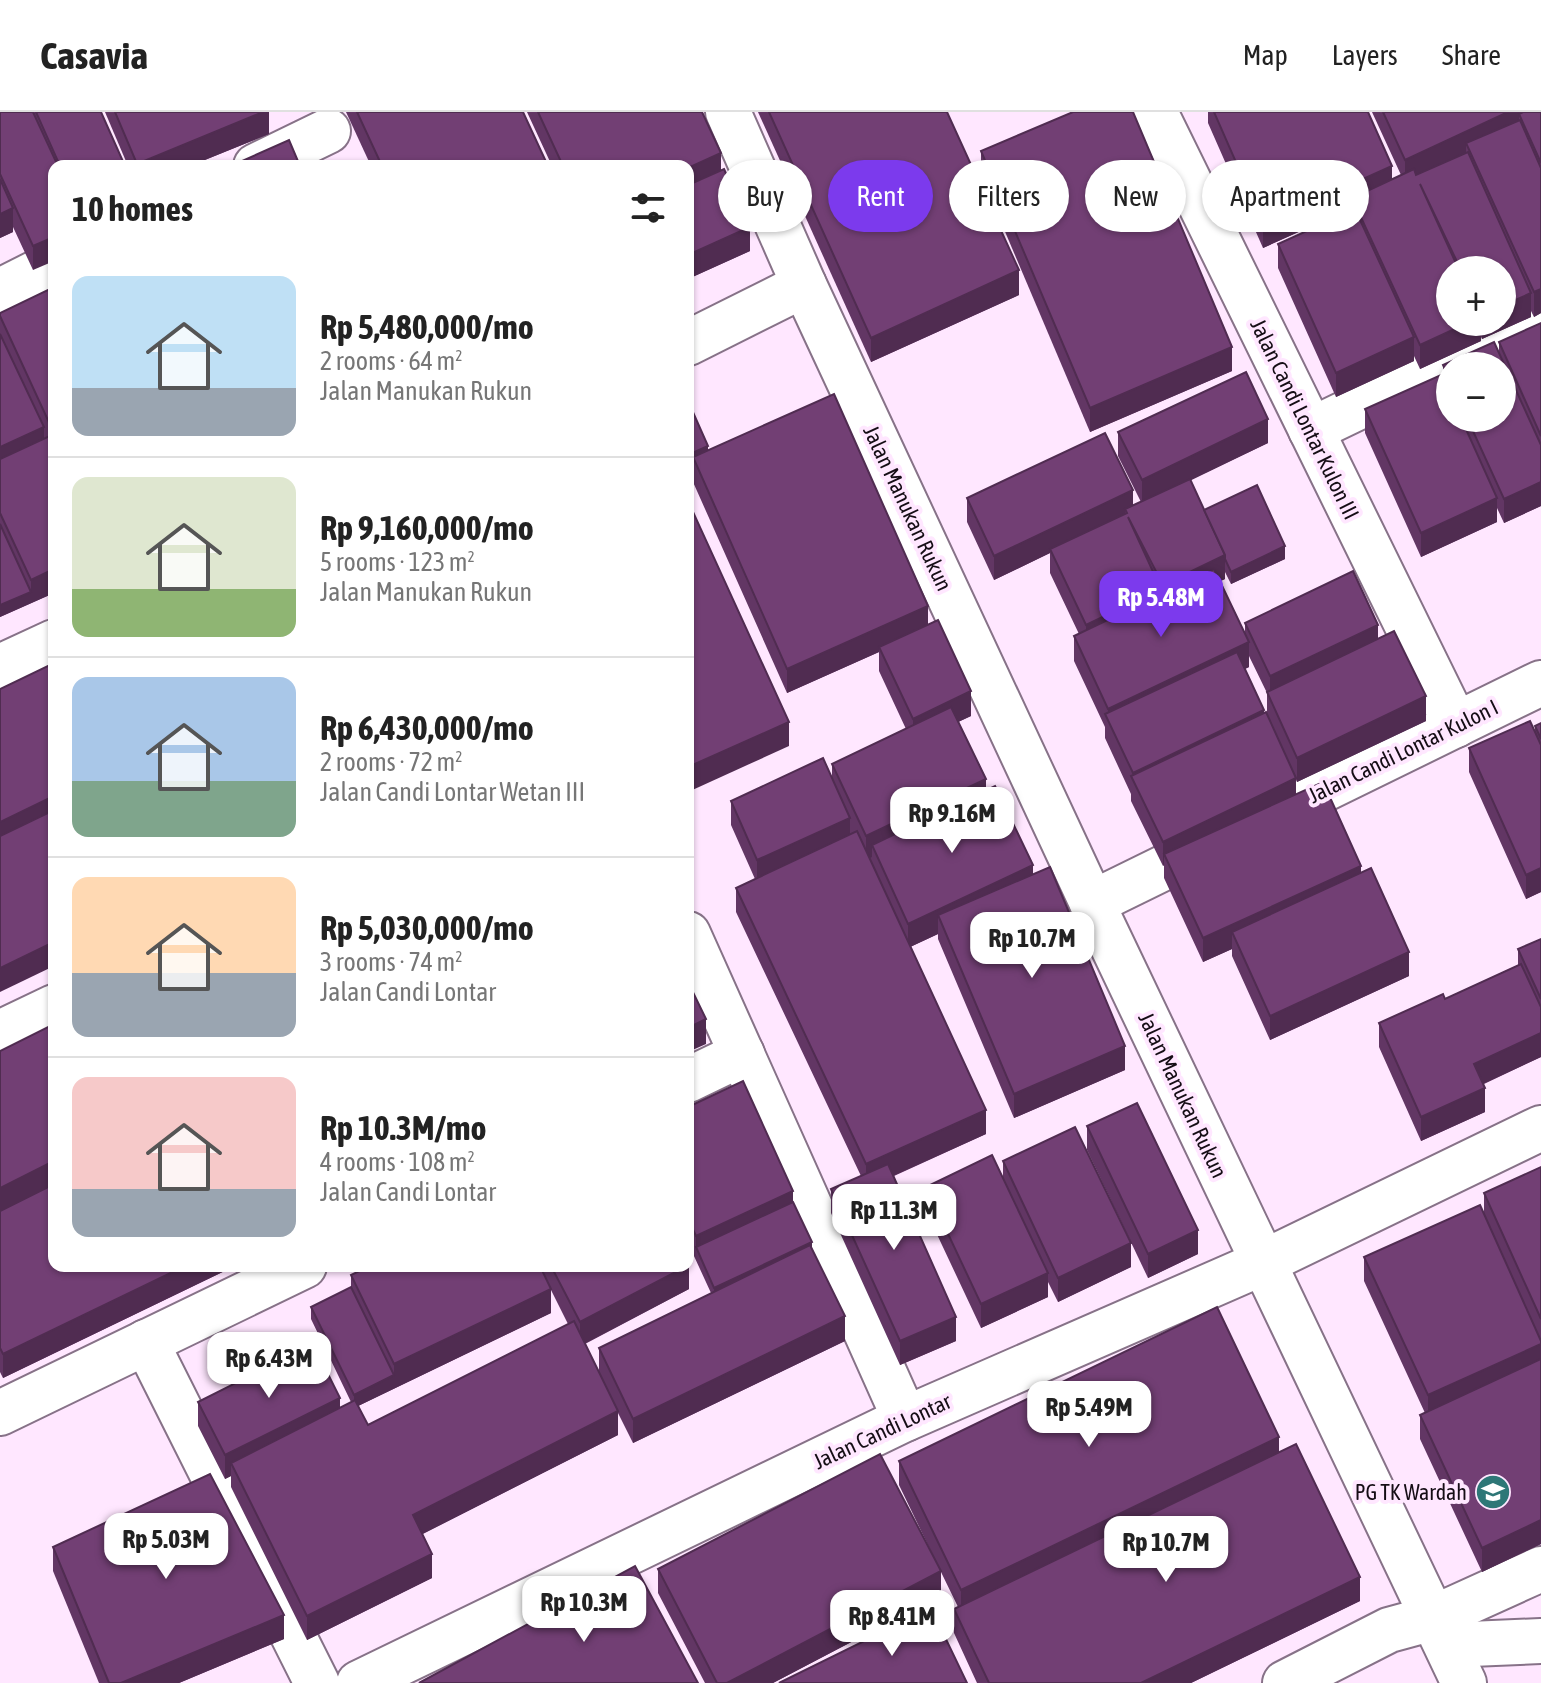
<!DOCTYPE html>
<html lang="en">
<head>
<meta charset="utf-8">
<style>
	body { margin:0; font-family:"Asap Condensed",sans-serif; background:#f2f2f2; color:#222; height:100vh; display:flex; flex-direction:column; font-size:30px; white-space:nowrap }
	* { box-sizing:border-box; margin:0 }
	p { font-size:26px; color:#767676 }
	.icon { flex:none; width:44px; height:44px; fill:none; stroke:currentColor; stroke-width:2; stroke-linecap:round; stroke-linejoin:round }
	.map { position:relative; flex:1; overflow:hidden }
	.side { position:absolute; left:48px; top:48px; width:646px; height:1112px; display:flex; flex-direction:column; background:#fff; border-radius:16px; box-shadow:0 2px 6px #0004 }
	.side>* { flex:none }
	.hud { position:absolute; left:718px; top:48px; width:702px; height:72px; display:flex; gap:16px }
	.fabs { position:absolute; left:1436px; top:144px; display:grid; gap:16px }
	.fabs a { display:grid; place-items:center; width:80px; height:80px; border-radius:50%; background:#fff; box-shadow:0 2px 6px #0004; font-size:40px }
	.price { position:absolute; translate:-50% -68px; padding:0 18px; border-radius:16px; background:#fff; color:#222; font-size:26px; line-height:52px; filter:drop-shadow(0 2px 4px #0008) }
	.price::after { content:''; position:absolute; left:50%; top:48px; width:24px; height:18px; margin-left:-12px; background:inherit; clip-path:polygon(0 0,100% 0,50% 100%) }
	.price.current { background:#7c3aed; color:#fff }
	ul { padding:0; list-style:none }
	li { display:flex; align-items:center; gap:24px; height:200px; padding:0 24px }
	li+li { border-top:2px solid #e0e0e0 }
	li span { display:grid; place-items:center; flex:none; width:224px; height:160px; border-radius:16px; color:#555 }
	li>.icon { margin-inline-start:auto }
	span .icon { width:96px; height:96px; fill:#fffc; stroke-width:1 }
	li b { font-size:34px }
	h2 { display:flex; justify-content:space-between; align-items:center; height:96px; padding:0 24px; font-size:34px }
	.pill { padding:0 28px; border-radius:36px; background:#fff; box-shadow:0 2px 6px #0004; font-size:28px; line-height:72px }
	.pill.current { background:#7c3aed; color:#fff }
	header { display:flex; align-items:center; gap:48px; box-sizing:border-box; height:112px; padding:0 40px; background:#fff; border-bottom:2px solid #e0e0e0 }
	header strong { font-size:38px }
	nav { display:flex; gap:44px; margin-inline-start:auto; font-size:28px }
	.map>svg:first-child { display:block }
</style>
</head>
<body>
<header>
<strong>Casavia</strong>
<nav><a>Map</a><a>Layers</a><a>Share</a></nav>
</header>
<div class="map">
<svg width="1541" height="1571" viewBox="0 0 1541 1571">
	<rect width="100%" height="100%" fill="#ffe7ff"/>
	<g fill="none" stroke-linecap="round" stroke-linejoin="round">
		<g stroke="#877288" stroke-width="48">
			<g id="minor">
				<path d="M728,0L804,173L1092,791L1464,1571"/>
				<path d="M1155,0L1456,613"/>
				<path d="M256,54L328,19"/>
				<path d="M0,179L54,152"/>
				<path d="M688,231L804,173"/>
				<path d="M1311,318L1541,207"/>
				<path d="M0,555L54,530"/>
				<path d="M1092,791L1541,571"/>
				<path d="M688,822L905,1307"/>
				<path d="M0,921L54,895"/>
				<path d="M688,968L742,942"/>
				<path d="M146,1230L317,1571"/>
				<path d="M0,1301L304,1154"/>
				<path d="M1447,1533L1541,1529"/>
				<path d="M359,1571L905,1307L1262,1151L1541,1016"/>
				<path d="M1285,1571L1389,1518L1433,1506L1541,1457"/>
			</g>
		</g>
		<use href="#minor" stroke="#fff" stroke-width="44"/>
	</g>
	<g fill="#623664" fill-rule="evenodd">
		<path d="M0,0H101L125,54H54L33,158L13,115V120L0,126Z"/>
		<path d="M105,0H269V22L190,54H128Z"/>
		<path d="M346,0H523L548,54H371Z"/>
		<path d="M527,0H702L721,58L750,139L688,167V54H552Z"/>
		<path d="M758,0H947L1019,183L871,250Z"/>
		<path d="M1208,0H1368L1392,67L1401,63L1372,0H1541V201L1534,205L1531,199V205L1482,227L1481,225V229L1420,257L1414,244V249L1336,285L1278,156V132L1352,99V96L1263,136L1208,11ZM1450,158H1502V210H1450Z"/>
		<path d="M981,39L1232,259L1090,320L981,63Z"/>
		<path d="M54,175V481L0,505V201Z"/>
		<path d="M1541,211V394L1504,411L1497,396V410L1421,445L1365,321V297L1443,267V253L1499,240V230ZM1450,254L1502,306H1450Z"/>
		<path d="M688,289L708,339L928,512L971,604L958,610L986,678L1033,762L1125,958L1014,1006L938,827V822L910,835L986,1022L894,1064L956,1229L900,1253L831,1101V1077L861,1064L736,800V776L755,767L731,713V689L832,665V652L906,617L879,559V540L787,581L693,370V365L688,367Z"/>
		<path d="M1118,320L1268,331L1190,368L1204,398L1285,447L1231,472L1225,460V467L1220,469L1245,522V511L1378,527L1426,609L1297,670L1296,668V682L1361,761L1409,864L1270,928L1232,844V837L1203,850L1164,766V753L1163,754L1131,689V682L1105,626V615L1074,549V524L1079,522L1050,461V441L994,468L967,410V386L1133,394L1141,390L1118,344ZM1249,544L1267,581V602L1264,601L1245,557L1249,555Z"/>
		<path d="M1541,611V780L1526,787L1469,660V636L1535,620V614Z"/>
		<path d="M1541,827V945L1484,972L1485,1000L1421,1029L1379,935V911L1445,887L1518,853V837Z"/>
		<path d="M0,939L54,1154H235L3,1266L0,1260Z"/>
		<path d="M688,995L793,1090L812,1136L845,1229L633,1331L618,1301V1323L422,1422L432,1466L307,1528L231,1375V1364L225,1367L198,1314V1290L340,1296L351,1290L311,1207V1195L351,1175V1163L370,1154H688L689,1177L585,1232L599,1260V1236L711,1181L688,1131ZM551,1178L568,1212L368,1313L358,1294L551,1201Z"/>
		<path d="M1087,1014L1198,1142L1148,1166L1087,1038Z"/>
		<path d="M1003,1049L1131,1155L1058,1190L1048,1170V1185L981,1216L926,1099V1075L1003,1066Z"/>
		<path d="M1541,1055V1432L1482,1460L1420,1327V1303L1425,1301L1364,1169V1145L1484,1103V1081Z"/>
		<path d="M1279,1340L1360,1489L1191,1571H977L954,1521V1497L958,1495L941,1460V1483L773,1571H705L658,1481V1457L938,1454L899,1373V1349Z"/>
		<path d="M53,1435L284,1527L179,1571H99L53,1459Z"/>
	</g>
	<g fill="#502c51">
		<path d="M263,0H269V22L190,54H137V52Z"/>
		<path d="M1508,0H1541L1519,2V19L1466,31V44L1405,72V48Z"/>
		<path d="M721,41V65L688,80V56Z"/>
		<path d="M1392,54V79L1352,86V96L1263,136V112Z"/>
		<path d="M13,96V120L0,126V102Z"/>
		<path d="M750,115V139L688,167V143Z"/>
		<path d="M54,125V149L33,158V134Z"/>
		<path d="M1019,158V183L871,250V226Z"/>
		<path d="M1541,177V201L1534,205V180Z"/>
		<path d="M1531,181V205L1482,227V210H1502V194Z"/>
		<path d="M1470,210H1481V229L1420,257V233Z"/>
		<path d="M1414,225V249L1336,285V261Z"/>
		<path d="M1232,235V259L1090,320V296Z"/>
		<path d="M1268,307V331L1142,392V368Z"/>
		<path d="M44,315V339L0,360V335Z"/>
		<path d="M708,334V358L693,345V365L688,367V343Z"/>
		<path d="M1541,370V394L1504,411V387Z"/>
		<path d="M1133,378V402L1127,401L1125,397V405L1050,437V441L994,468V444Z"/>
		<path d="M1497,386V410L1421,445V421Z"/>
		<path d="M1285,434V447L1231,472V460Z"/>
		<path d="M1225,443V467L1163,497V473Z"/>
		<path d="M54,457V481L0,505V493L31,480V468Z"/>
		<path d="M1161,477V501L1086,538V513Z"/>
		<path d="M928,494V518L879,535V540L787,581V557Z"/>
		<path d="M1378,513V537L1270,589V564Z"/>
		<path d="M1249,530V555L1113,619L1108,609V597Z"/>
		<path d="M971,579V604L913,631V607Z"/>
		<path d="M1426,584V609L1297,670V646Z"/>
		<path d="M1264,598V622L1133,667V661Z"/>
		<path d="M789,610V634L688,680V655Z"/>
		<path d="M1296,666V690L1164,742V753L1163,754V730Z"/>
		<path d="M986,667V691L872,733V745L866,748V724Z"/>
		<path d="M54,684V708L0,734V710Z"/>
		<path d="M850,706V730L757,772V748Z"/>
		<path d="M1033,753V777L938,803V822L908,836V812Z"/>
		<path d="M1361,754V778L1232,820V837L1203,850V826Z"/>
		<path d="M1541,756V780L1526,787V763Z"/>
		<path d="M54,830V854L0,880V856Z"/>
		<path d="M1409,840V864L1270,928V904Z"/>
		<path d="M706,907V932L688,940V916Z"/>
		<path d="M1541,921V945L1474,976V952Z"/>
		<path d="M1125,934V958L1014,1006V982Z"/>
		<path d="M1485,976V1000L1421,1029V1005Z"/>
		<path d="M986,998V1022L866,1076V1052Z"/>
		<path d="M54,1049V1073L0,1100V1076Z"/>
		<path d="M793,1079V1103L696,1135V1124Z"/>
		<path d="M1198,1118V1142L1148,1166V1142Z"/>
		<path d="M812,1130V1143L714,1188V1176Z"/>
		<path d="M1131,1131V1155L1058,1190V1166Z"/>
		<path d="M689,1153V1177L580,1234V1210Z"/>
		<path d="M185,1154H235L3,1266V1242Z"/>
		<path d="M1048,1161V1185L981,1216V1192Z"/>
		<path d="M551,1177V1201L354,1296V1283L394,1263V1252Z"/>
		<path d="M845,1204V1229L633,1331V1307Z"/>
		<path d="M956,1205V1229L900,1253V1229Z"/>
		<path d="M1541,1232V1256L1428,1308V1283Z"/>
		<path d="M340,1286V1310L231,1351V1364L225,1367V1343Z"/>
		<path d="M618,1299V1323L413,1427V1403Z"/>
		<path d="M1279,1325V1349L961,1502V1478Z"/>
		<path d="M1541,1408V1432L1482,1460V1436Z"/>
		<path d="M432,1442V1466L307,1528V1504Z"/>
		<path d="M941,1459V1483L773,1571H727Z"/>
		<path d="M1360,1465V1489L1191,1571H1141Z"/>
		<path d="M284,1503V1527L179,1571H121Z"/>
	</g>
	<g fill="#723f74" stroke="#502c51" stroke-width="2">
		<path d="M0,0H33L58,54H54V125L33,134L0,62Z"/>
		<path d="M36,0H101L125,54H60Z"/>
		<path d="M115,0H263L137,52Z"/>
		<path d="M357,0H523L548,54H382Z"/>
		<path d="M538,0H702L721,41L688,56V54H563Z"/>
		<path d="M769,0H947L1019,158L871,226Z"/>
		<path d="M1073,0H1133L1232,235L1090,296L981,39Z"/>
		<path d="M1214,0H1368L1392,54L1263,112Z"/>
		<path d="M1383,0H1508L1405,48Z"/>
		<path d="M1523,0H1541V51L1519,2Z"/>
		<path d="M1520,8L1541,56V177L1534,180L1466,31Z"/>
		<path d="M289,28L300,54H231Z"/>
		<path d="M1468,40L1531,181L1502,194V158H1461L1420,72L1459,158H1450V210H1470L1420,233L1352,86L1414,57L1416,63Z"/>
		<path d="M724,57L750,115L688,143V73Z"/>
		<path d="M0,67L13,96L0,102Z"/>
		<path d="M1355,97L1414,225L1336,261L1278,132Z"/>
		<path d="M54,175V316L52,317L0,204V201Z"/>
		<path d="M1541,211V324L1499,230Z"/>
		<path d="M0,222L44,315L0,335Z"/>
		<path d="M1494,230L1541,333V370L1504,387L1467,306H1502V254H1450V267L1443,253Z"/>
		<path d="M1246,260L1268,307L1142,368L1118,320Z"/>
		<path d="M1441,263L1450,282V306H1461L1497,386L1421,421L1365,297Z"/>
		<path d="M834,282L928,494L787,557L693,345Z"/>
		<path d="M688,289L708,334L688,343Z"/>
		<path d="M1105,321L1133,378L994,444L967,386Z"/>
		<path d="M54,322V457L31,468L0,401V347Z"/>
		<path d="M1190,367L1225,443L1163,473L1128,405L1161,477L1086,513L1050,437L1127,401L1125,397Z"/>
		<path d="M1257,373L1285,434L1231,460L1225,447V443L1204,398Z"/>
		<path d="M688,389L789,610L688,655Z"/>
		<path d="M0,412L31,480L0,493Z"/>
		<path d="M1214,457L1249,530L1108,597L1074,524Z"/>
		<path d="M1353,459L1378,513L1270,564L1245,511Z"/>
		<path d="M938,508L971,579L913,607L879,535Z"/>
		<path d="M1394,519L1426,584L1297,646L1267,580Z"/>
		<path d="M1237,540L1264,598L1133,661L1105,602Z"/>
		<path d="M54,551V684L0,710V577Z"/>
		<path d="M951,595L986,667L866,724L832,652Z"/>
		<path d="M1266,600L1296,666L1163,730L1131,664Z"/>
		<path d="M1530,609L1541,633V756L1526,763L1469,636Z"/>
		<path d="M1541,611V627L1535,614Z"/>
		<path d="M823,646L850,706L757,748L731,689Z"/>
		<path d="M1323,670L1361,754L1203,826L1164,742Z"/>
		<path d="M995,674L1033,753L908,812L872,733Z"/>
		<path d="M54,698V830L0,856V724Z"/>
		<path d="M857,719L986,998L866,1052L736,776Z"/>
		<path d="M1050,755L1125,934L1014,982L938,803Z"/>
		<path d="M1371,756L1409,840L1270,904L1232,820Z"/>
		<path d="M1541,827V887L1518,837Z"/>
		<path d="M1521,852L1541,895V921L1474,952L1485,976L1421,1005L1379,911L1443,882L1445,887Z"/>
		<path d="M688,870L706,907L688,916Z"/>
		<path d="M54,912V1049L0,1076V939Z"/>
		<path d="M743,969L793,1079L696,1124L688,1107V995Z"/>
		<path d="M1137,991L1198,1118L1148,1142L1087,1014Z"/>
		<path d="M1075,1015L1131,1131L1058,1166L1003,1049Z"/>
		<path d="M992,1043L1048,1161L981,1192L926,1075Z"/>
		<path d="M888,1052L956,1205L900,1229L831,1077Z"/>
		<path d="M1541,1055V1207L1484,1081Z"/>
		<path d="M54,1072V1154H185L3,1242L0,1236V1099Z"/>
		<path d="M793,1090L812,1130L714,1176L696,1135Z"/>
		<path d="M1480,1093L1541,1229V1232L1428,1283L1364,1145Z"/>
		<path d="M810,1133L845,1204L633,1307L599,1236Z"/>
		<path d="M370,1154H540L551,1177L394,1252L351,1163Z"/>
		<path d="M551,1154H687L580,1210Z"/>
		<path d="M351,1175L394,1263L354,1283L311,1195Z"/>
		<path d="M1217,1195L1279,1325L961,1478L899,1349Z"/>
		<path d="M574,1209L618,1299L413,1403L432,1442L307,1504L231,1351L355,1288L368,1313Z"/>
		<path d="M313,1232L340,1286L225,1343L198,1290Z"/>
		<path d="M1541,1247V1408L1482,1436L1420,1303Z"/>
		<path d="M1296,1332L1360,1465L1141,1571H989L954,1497Z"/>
		<path d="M880,1342L941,1459L727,1571H717L658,1457Z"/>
		<path d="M210,1362L284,1503L121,1571H109L53,1435Z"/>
		<path d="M635,1454L698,1571H419Z"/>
		<path d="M931,1496L967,1571H779Z"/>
	</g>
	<defs>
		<g id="school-disc" transform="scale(1.8)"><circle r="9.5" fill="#2e7777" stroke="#ffe7ff"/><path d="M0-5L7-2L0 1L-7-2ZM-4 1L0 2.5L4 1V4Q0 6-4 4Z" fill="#fff"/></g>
	</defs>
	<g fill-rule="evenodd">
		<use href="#school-disc" x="1493" y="1380"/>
	</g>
	<g text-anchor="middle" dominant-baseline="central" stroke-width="8" stroke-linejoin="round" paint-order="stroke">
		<g font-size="22" fill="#150d15" stroke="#ffe7ff">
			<text transform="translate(1305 307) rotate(64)">Jalan Candi Lontar Kulon III</text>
			<text transform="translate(908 396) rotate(65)">Jalan Manukan Rukun</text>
			<text transform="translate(1403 639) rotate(-26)">Jalan Candi Lontar Kulon I</text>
			<text transform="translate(1183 983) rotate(65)">Jalan Manukan Rukun</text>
			<text transform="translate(882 1319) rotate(-25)">Jalan Candi Lontar</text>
		</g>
		<g font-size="22" fill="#150d15" stroke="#ffe7ff" text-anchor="end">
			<text x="1467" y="1380">PG TK Wardah</text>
		</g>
	</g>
</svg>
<div class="fabs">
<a>+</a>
<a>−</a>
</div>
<b class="price current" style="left:1161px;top:527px">Rp 5.48M</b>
<b class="price" style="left:952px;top:743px">Rp 9.16M</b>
<b class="price" style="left:1032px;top:868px">Rp 10.7M</b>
<b class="price" style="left:894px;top:1140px">Rp 11.3M</b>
<b class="price" style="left:269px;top:1288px">Rp 6.43M</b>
<b class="price" style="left:1089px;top:1337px">Rp 5.49M</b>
<b class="price" style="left:166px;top:1469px">Rp 5.03M</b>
<b class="price" style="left:1166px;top:1472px">Rp 10.7M</b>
<b class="price" style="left:584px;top:1532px">Rp 10.3M</b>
<b class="price" style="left:892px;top:1546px">Rp 8.41M</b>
<div class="hud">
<a class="pill">Buy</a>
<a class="pill current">Rent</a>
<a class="pill">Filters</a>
<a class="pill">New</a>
<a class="pill">Apartment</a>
</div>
<section class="side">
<h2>10 homes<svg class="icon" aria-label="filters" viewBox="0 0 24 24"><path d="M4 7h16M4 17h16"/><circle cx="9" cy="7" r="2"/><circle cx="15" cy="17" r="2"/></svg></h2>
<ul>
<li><span style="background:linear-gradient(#bfe0f5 70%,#9aa5b1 0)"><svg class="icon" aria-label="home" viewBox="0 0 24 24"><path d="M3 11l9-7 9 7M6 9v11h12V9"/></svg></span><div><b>Rp 5,480,000/mo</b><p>2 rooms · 64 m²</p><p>Jalan Manukan Rukun</p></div></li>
<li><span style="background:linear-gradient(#dfe7d0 70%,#8fb573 0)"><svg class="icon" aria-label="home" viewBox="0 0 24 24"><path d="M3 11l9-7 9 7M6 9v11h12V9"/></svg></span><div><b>Rp 9,160,000/mo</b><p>5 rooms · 123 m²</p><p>Jalan Manukan Rukun</p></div></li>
<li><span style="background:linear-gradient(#a9c7e8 65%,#7fa58c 0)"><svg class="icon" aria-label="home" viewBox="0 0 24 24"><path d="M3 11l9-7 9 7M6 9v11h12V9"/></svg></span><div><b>Rp 6,430,000/mo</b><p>2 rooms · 72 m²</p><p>Jalan Candi Lontar Wetan III</p></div></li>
<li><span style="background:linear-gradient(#ffd9b3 60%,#9aa5b1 0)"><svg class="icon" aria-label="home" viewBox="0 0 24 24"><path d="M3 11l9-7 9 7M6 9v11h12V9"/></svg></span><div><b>Rp 5,030,000/mo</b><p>3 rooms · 74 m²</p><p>Jalan Candi Lontar</p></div></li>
<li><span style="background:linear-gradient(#f6c9c9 70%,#9aa5b1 0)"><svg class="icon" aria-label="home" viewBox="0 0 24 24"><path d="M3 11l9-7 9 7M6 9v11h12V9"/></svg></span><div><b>Rp 10.3M/mo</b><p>4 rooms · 108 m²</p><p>Jalan Candi Lontar</p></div></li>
</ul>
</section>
</div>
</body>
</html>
